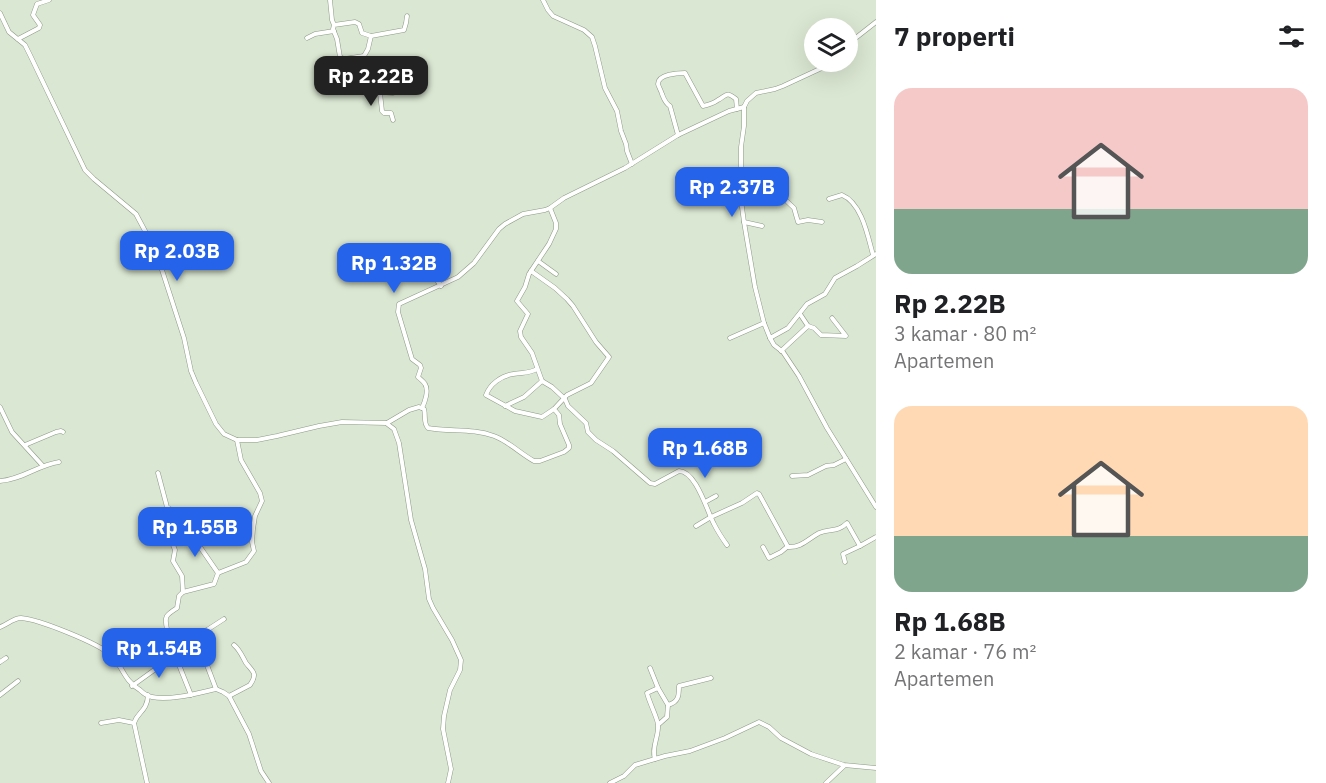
<!DOCTYPE html>
<html lang="id">
<head>
<meta charset="utf-8">
<style>
	body { margin:0; font-family:"IBM Plex Sans",sans-serif; background:#f2f2f2; color:#202124; height:100vh; display:flex; flex-direction:column; font-size:22px; white-space:nowrap }
	* { box-sizing:border-box; margin:0 }
	p { font-size:20px; color:#757577 }
	.icon { flex:none; width:33px; height:33px; fill:none; stroke:currentColor; stroke-width:2; stroke-linecap:round; stroke-linejoin:round }
	.map { position:relative; flex:1; overflow:hidden }
	.details { display:flex; flex-direction:column; background:#fff; width:450px }
	.details>* { flex:none }
	.controls { position:absolute; left:804px; top:18px; display:grid; gap:12px }
	.controls a { display:grid; place-items:center; width:54px; height:54px; border-radius:50%; background:#fff; box-shadow:0 6px 24px #0002; font-size:30px }
	.price { position:absolute; translate:-50% -51px; padding:0 14px; border-radius:12px; background:#2563eb; color:#fff; font-size:20px; line-height:39px; filter:drop-shadow(0 2px 3px #0008) }
	.price::after { content:''; position:absolute; left:50%; top:36px; width:18px; height:14px; margin-left:-9px; background:inherit; clip-path:polygon(0 0,100% 0,50% 100%) }
	.price.on { background:#222; color:#fff }
	ul { padding:0; list-style:none }
	li { display:grid; align-content:center; gap:12px; height:318px; padding:0 18px }
	li span { display:grid; place-items:center; height:186px; border-radius:18px; color:#555 }
	li>.icon { margin-inline-start:auto }
	span .icon { width:108px; height:108px; fill:#fffc; stroke-width:1 }
	li b { font-size:26px }
	h2 { display:flex; justify-content:space-between; align-items:center; height:72px; padding:0 18px; font-size:26px }
	main { display:flex; flex:1; min-height:0 }
	.map>svg:first-child { display:block }
</style>
</head>
<body>
<main>
<div class="map">
<svg width="876" height="783" viewBox="0 0 876 783">
	<rect width="100%" height="100%" fill="#dae7d2"/>
	<g fill="none" stroke-linecap="round" stroke-linejoin="round">
		<g stroke="#8d9985" stroke-width="5">
			<g id="street">
				<path d="M330,0L332,20L334,25L333,29L337,39L340,57L344,59L364,56L368,49L371,36L362,33L359,24L355,22L334,25"/>
				<path d="M543,0L548,10L553,16L584,30L592,37L595,46L605,88L617,111L621,131L626,144L627,151L632,164"/>
				<path d="M0,13L9,32L25,45L30,55L85,170L94,179L136,214L152,244L162,270L184,338L191,371L196,383L216,424L224,434L237,440H257L277,436L319,426L342,422L386,423L394,429L399,443L411,520L425,569L429,599L433,608L452,640L461,660L460,670L450,690L444,716L443,729L451,769L448,783"/>
				<path d="M371,36L404,30L406,23L407,16"/>
				<path d="M307,38L315,34L334,31"/>
				<path d="M18,39L39,28L40,25L33,15L37,4L49,0"/>
				<path d="M848,44L876,22"/>
				<path d="M364,56L366,71L364,73L345,77L347,86L351,89L379,84L382,111L384,113H391L393,120"/>
				<path d="M340,58L344,77"/>
				<path d="M831,62L824,67L783,86L775,89L756,93L747,101L744,107V126L741,147V200L744,222L755,287L764,323L770,338L774,345L783,352L799,376L827,428L876,507"/>
				<path d="M380,92L393,93"/>
				<path d="M678,135L670,106C665,103 664,99 662,94C662,93 658,85 658,84C658,74 678,73 685,73L703,106C708,105 714,103 718,100C727,95 726,91 736,99L737,109"/>
				<path d="M829,199L842,195C862,203 868,237 873,255"/>
				<path d="M741,200H764L774,193L777,192L794,208L798,222L808,220L822,222"/>
				<path d="M550,208L556,223V229L549,244L529,274L525,287L517,301L528,314L520,331L521,337L532,353L542,381L552,387L565,399L568,406L586,423L588,432L596,440L613,451L650,483L655,484L679,471C696,471 707,511 714,524C718,532 722,538 727,545"/>
				<path d="M744,222L762,226"/>
				<path d="M402,248L409,263L427,266L441,286"/>
				<path d="M538,261L556,274"/>
				<path d="M800,314L808,326"/>
				<path d="M730,338L764,323"/>
				<path d="M770,338L788,328L807,304L825,294L835,278L857,266L876,254"/>
				<path d="M781,351L808,326L814,328L821,335L846,336L832,318"/>
				<path d="M537,369C529,374 522,372 513,374C501,376 490,384 486,395L515,411L542,417L554,409"/>
				<path d="M505,406L524,397L542,381"/>
				<path d="M0,407L12,432L43,466"/>
				<path d="M422,408C425,402 429,390 425,384C424,382 419,378 418,377L421,368L420,365L412,359L398,312L399,304L458,277L474,263L499,229L505,224L523,214L545,210L550,208L564,198L625,168L678,135L729,111L744,107"/>
				<path d="M387,423L409,410L419,407L424,409C426,415 423,423 428,428C450,432 473,428 494,436C508,441 521,454 534,461H540L564,452L569,448V445L560,424L559,415L554,409L567,395L591,383L609,357L596,342L573,306L567,299L555,288L531,271"/>
				<path d="M25,445L56,432L61,431L63,432"/>
				<path d="M158,473L167,507L176,513L189,531L174,542L173,545L175,550L173,561L182,576L183,592L179,596L177,608C166,615 164,616 167,629L164,635L175,655L191,695"/>
				<path d="M792,476L808,475L826,466L834,465L846,459"/>
				<path d="M0,481C21,480 38,465 59,462"/>
				<path d="M705,502L716,496"/>
				<path d="M696,526L711,517L742,503L757,493L759,494L788,547C801,548 808,539 819,533C830,528 837,533 847,523L860,546L876,537"/>
				<path d="M189,531L218,573"/>
				<path d="M763,547L769,558L781,552L787,547"/>
				<path d="M845,562L843,554L860,546"/>
				<path d="M183,592L214,584L218,573L246,562L254,551L252,542L253,529L255,516L262,501L260,493L241,460L237,440"/>
				<path d="M0,627C7,625 13,618 21,618C38,619 98,643 111,655C123,666 123,680 140,690C143,693 147,696 152,697C170,701 198,693 216,689L223,692L229,696L249,734L261,771L269,783"/>
				<path d="M171,647L193,638L207,630"/>
				<path d="M111,655L164,635"/>
				<path d="M0,662L6,658"/>
				<path d="M650,668L658,688L668,705L667,717L659,724"/>
				<path d="M132,686L175,655"/>
				<path d="M216,689L202,652L201,645L208,638L207,630L224,619"/>
				<path d="M0,695L18,681"/>
				<path d="M229,696L250,685C258,673 253,672 246,663C242,656 240,650 234,645"/>
				<path d="M668,705C679,702 679,695 679,686L711,678"/>
				<path d="M101,723L119,720L134,723"/>
				<path d="M655,759C651,747 659,737 658,725C658,719 649,702 647,693L658,688"/>
				<path d="M147,783L134,723C138,711 147,712 148,695"/>
				<path d="M610,783L624,776L635,765L665,756L690,751L725,738L759,722L769,727L781,738L811,754L844,765L876,768"/>
				<path d="M826,783L844,766"/>
			</g>
		</g>
		<use href="#street" stroke="#fff" stroke-width="4"/>
	</g>
</svg>
<div class="controls">
<a><svg class="icon" aria-label="layers" viewBox="0 0 24 24"><path d="M12 4l9 5-9 5-9-5zM3 14l9 5 9-5"/></svg></a>
</div>
<b class="price on" style="left:371px;top:107px">Rp 2.22B</b>
<b class="price" style="left:732px;top:218px">Rp 2.37B</b>
<b class="price" style="left:177px;top:282px">Rp 2.03B</b>
<b class="price" style="left:394px;top:294px">Rp 1.32B</b>
<b class="price" style="left:705px;top:479px">Rp 1.68B</b>
<b class="price" style="left:195px;top:558px">Rp 1.55B</b>
<b class="price" style="left:159px;top:679px">Rp 1.54B</b>
</div>
<section class="details">
<h2>7 properti<svg class="icon" aria-label="filters" viewBox="0 0 24 24"><path d="M4 7h16M4 17h16"/><circle cx="9" cy="7" r="2"/><circle cx="15" cy="17" r="2"/></svg></h2>
<ul>
<li><span style="background:linear-gradient(#f6c9c9 65%,#7fa58c 0)"><svg class="icon" aria-label="home" viewBox="0 0 24 24"><path d="M3 11l9-7 9 7M6 9v11h12V9"/></svg></span><div><b>Rp 2.22B</b><p>3 kamar · 80 m²</p><p>Apartemen</p></div></li>
<li><span style="background:linear-gradient(#ffd9b3 70%,#7fa58c 0)"><svg class="icon" aria-label="home" viewBox="0 0 24 24"><path d="M3 11l9-7 9 7M6 9v11h12V9"/></svg></span><div><b>Rp 1.68B</b><p>2 kamar · 76 m²</p><p>Apartemen</p></div></li>
</ul>
</section>
</main>
</body>
</html>
